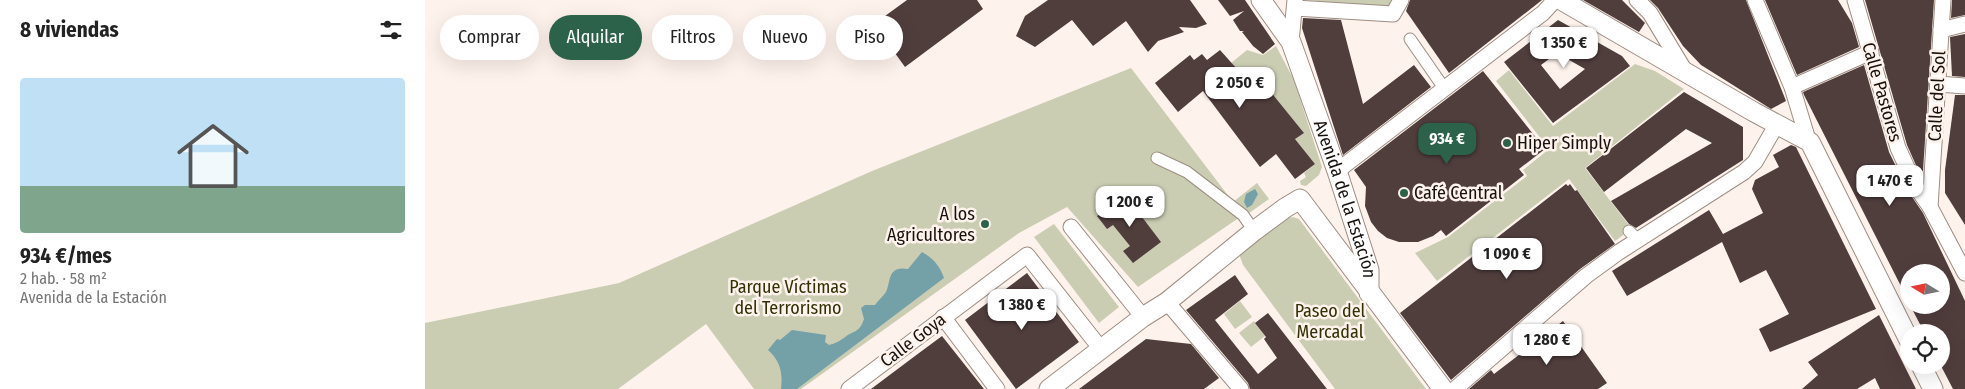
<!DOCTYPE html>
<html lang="es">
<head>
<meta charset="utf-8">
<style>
	body { margin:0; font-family:"Fira Sans Condensed",sans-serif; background:#f2f2f2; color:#222; height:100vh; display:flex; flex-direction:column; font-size:19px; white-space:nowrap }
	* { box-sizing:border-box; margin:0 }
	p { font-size:16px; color:#767676 }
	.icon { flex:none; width:28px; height:28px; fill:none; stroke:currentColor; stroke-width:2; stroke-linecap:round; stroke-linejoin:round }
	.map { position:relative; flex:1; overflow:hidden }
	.side { display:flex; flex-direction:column; background:#fff; width:425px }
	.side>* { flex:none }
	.top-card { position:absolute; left:15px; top:15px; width:475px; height:45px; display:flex; gap:10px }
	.needle { width:32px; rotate:280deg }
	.buttons { position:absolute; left:1475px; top:264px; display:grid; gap:10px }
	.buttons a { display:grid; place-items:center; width:50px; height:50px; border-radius:50%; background:#fff; box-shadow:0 5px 20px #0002; font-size:25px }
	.price { position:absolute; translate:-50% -42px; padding:0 11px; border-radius:10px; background:#fff; color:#222; font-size:16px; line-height:32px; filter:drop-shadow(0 1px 2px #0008) }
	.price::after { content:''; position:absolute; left:50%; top:30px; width:15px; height:11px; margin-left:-8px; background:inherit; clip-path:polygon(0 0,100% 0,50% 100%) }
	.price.on { background:#2c6249; color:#fff }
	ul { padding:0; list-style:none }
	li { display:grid; align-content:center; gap:10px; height:265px; padding:0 20px }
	li span { display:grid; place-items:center; height:155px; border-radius:5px; color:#555 }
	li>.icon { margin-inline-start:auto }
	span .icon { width:90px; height:90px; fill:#fffc; stroke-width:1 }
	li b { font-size:21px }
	h2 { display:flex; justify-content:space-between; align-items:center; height:60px; padding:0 20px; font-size:21px }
	.tag { padding:0 18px; border-radius:22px; background:#fff; box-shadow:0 5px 20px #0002; font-size:18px; line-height:45px }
	.tag.on { background:#2c6249; color:#fff }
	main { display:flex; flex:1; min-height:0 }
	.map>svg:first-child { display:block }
</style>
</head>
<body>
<main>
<section class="side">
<h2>8 viviendas<svg class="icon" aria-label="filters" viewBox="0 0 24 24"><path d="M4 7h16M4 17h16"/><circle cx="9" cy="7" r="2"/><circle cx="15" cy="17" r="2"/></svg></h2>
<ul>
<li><span style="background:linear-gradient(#bfe0f5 70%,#7fa58c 0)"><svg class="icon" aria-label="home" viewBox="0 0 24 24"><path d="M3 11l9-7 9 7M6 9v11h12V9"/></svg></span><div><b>934 €/mes</b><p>2 hab. · 58 m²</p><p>Avenida de la Estación</p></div></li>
</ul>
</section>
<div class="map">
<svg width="1540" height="389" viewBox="0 0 1540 389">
	<rect width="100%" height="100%" fill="#fef3ec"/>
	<g fill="#cbcdb3">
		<path d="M882,0H968L964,6L958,8Z"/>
		<path d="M851,46L869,80L897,167L894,175L881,186L876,185L875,181L881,177L879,173L890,164L870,139L878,132L836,80L832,83L826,76L821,79L806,63L822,50L838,55Z"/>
		<path d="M1210,64L1230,71L1259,89L1160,168L1207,229L1190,241L1144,179L1012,281L990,253L1023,237L1102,176L1098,170L1124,149L1071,81L1084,70L1128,126Z"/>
		<path d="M706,68L808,202L832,183L844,199L820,216L818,215L713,287L642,207L594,233L376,389H329L281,324L193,389H0V323L194,283L447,171Z"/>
		<path d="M868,217L874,219L1001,389H910L818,265L814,254L863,218Z"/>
		<path d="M629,224L694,307L674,323L609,237Z"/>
		<path d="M815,301L827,317L810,329L799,314Z"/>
		<path d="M829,321L840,336L826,347L814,333Z"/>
	</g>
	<g fill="#74a0a7">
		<path d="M830,189L833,194L827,205L822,208L819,202L821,194Z"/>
		<path d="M497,252C508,258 515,266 519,278L372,389H356C358,372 355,361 343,350L352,339L355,340L367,330L401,335L400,342L404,345C411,343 413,342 419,338C428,330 434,334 439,319L436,308L440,305H450C453,301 458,296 461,292C466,282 462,265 483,269Z"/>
	</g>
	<g fill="#503e3d" fill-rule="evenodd">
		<path d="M482,0H552L558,9L480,67L449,24Z"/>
		<path d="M623,0H765L782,24L771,28L754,27L759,32L733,41L723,52L701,21L668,46L647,20L610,47L591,36L600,16Z"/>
		<path d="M793,0H820L850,44L838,54L828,46L817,32L819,31H815L808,20L819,11L805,16Z"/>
		<path d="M985,0H1117L1024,73L981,11Z"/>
		<path d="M1158,0H1197L1220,23L1214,32Z"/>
		<path d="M1225,0H1321L1361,101L1346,109L1276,65L1258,46L1233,8Z"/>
		<path d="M1340,0H1413L1427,23L1434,47L1372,75Z"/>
		<path d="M1440,0H1509L1498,171L1494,172L1482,145Z"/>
		<path d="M1527,0H1540V15L1526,18Z"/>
		<path d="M878,18L916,20L938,104L989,65L1006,87L918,155L877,28Z"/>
		<path d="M1133,20L1197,56L1205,66L1128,123L1079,62ZM1132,53L1160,69L1135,89L1116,65Z"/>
		<path d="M1540,34V77L1527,76L1525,37Z"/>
		<path d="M795,50L821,79L826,76L832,83L836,80L879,133L870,139L890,164L870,179L851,154L835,167L778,91L753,112L730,83L765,55L769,60L777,54L782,60Z"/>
		<path d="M1439,65L1464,152L1483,191L1498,213L1540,301V389H1528L1516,366V332H1499L1485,305H1516V272H1484V302L1379,95L1378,92Z"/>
		<path d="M1058,71L1120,149L1094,169L1099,175L1021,236L1016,230L1008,236L993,242H974L962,238L953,231L946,222L940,206L941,187L929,170Z"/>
		<path d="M1259,92L1318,127V160L1211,228L1204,224L1186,201L1287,143L1261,129L1179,192L1161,168Z"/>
		<path d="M1530,95H1540V225L1520,193V170Z"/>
		<path d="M1366,145L1371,147L1451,309L1345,352L1334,329L1364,314L1341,270L1315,283L1297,242L1202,296L1187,271L1284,210L1298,234L1338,213L1327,189L1330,180L1354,167L1348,155Z"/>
		<path d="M1141,184L1143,186L1145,184L1150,191L1152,190L1190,244L1155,269L1026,380L975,313Z"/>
		<path d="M701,196L736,242L708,263L698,251L705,246L688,225L682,229L672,216Z"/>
		<path d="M602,273L654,342L591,389L540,320Z"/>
		<path d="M810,275L823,294L790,320L833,374L852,358L839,339L841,337L830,323L843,313L902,389H825L823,383L761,310Z"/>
		<path d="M1454,315L1491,389H1455L1450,378L1432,389H1377L1393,375L1383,362Z"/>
		<path d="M1138,321L1182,383L1173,389H1044L1066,370L1069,374Z"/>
		<path d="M517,336L559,389H446L490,356Z"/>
		<path d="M721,339L766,344L794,378L779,389H654Z"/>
	</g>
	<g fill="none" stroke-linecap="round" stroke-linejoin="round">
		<g stroke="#9d8d82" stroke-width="13">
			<g id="pedestrian">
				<path d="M985,39L1019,88"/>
				<path d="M732,158L762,172L818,215L829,231"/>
				<path d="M1204,231L1213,240"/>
			</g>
		</g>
		<g stroke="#9d8d82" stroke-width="17">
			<g id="minor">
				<path d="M1212,0L1225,13L1260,71"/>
				<path d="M1330,0L1367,87L1383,140"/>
				<path d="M1430,0L1473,148L1491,187L1505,207"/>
				<path d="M1518,0L1505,207L1540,273"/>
				<path d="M870,8L968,14L976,0"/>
				<path d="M1516,30L1540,24"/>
				<path d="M866,42L870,0"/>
				<path d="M1513,84L1540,86"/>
				<path d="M1367,87L1446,52"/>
				<path d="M912,171L1118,13L1130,0"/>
				<path d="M646,227L718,317"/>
				<path d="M742,302L816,389"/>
				<path d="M518,317L572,389"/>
				<path d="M424,389L602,255L676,349"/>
				<path d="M1030,389L1161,276L1194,252L1319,172L1330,162L1352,124"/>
			</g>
		</g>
		<g stroke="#9d8d82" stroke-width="21">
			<g id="tertiary">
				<path id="s1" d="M836,0L866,42L912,171L944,270V293"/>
				<path d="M1136,0L1329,112L1385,142L1484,340"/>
				<path d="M1496,365L1508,389"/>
				<path d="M624,389L718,317L742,302L829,231L860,208L875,199L1018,389"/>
			</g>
		</g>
		<use href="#pedestrian" stroke="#fff" stroke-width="11"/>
		<use href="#minor" stroke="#fff" stroke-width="15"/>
		<use href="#tertiary" stroke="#fff" stroke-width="19"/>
	</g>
	<g fill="#2c6249" stroke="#fef3ec" stroke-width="2">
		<circle cx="1082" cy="143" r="5"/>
		<circle cx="979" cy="193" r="5"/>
		<circle cx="560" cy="224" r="5"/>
	</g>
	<g text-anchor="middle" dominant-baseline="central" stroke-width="5" stroke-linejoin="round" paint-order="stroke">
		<g font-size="18" fill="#17110d" stroke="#fef3ec">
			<text transform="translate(1457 92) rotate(74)">Calle Pastores</text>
			<text transform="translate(1512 96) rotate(-87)">Calle del Sol</text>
			<text stroke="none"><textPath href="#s1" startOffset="218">Avenida de la Estación</textPath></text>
			<text transform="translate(488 340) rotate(-37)">Calle Goya</text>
		</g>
		<g font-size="18" fill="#17110d" stroke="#fef3ec" text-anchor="start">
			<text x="1092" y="143">Hiper Simply</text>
			<text x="989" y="193">Café Central</text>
			<text x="550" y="214" text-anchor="end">A los<tspan x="550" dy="21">Agricultores</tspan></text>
		</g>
		<g font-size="18" fill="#303104" stroke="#fef3ec">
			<text x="363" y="287">Parque Víctimas<tspan x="363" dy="21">del Terrorismo</tspan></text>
			<text x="905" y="311">Paseo del<tspan x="905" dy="21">Mercadal</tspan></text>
		</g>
	</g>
</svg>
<div class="buttons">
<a><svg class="needle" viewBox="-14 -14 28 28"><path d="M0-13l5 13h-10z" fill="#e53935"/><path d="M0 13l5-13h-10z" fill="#767676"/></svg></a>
<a><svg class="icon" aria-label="locate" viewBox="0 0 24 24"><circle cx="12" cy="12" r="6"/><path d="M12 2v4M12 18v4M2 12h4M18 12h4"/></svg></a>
</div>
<b class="price" style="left:1139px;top:69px">1 350 €</b>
<b class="price" style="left:815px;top:109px">2 050 €</b>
<b class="price on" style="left:1022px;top:165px">934 €</b>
<b class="price" style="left:1465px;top:207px">1 470 €</b>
<b class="price" style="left:705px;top:228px">1 200 €</b>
<b class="price" style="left:1082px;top:280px">1 090 €</b>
<b class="price" style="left:597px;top:331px">1 380 €</b>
<b class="price" style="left:1122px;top:366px">1 280 €</b>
<div class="top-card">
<a class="tag">Comprar</a>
<a class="tag on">Alquilar</a>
<a class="tag">Filtros</a>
<a class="tag">Nuevo</a>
<a class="tag">Piso</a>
</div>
</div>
</main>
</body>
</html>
